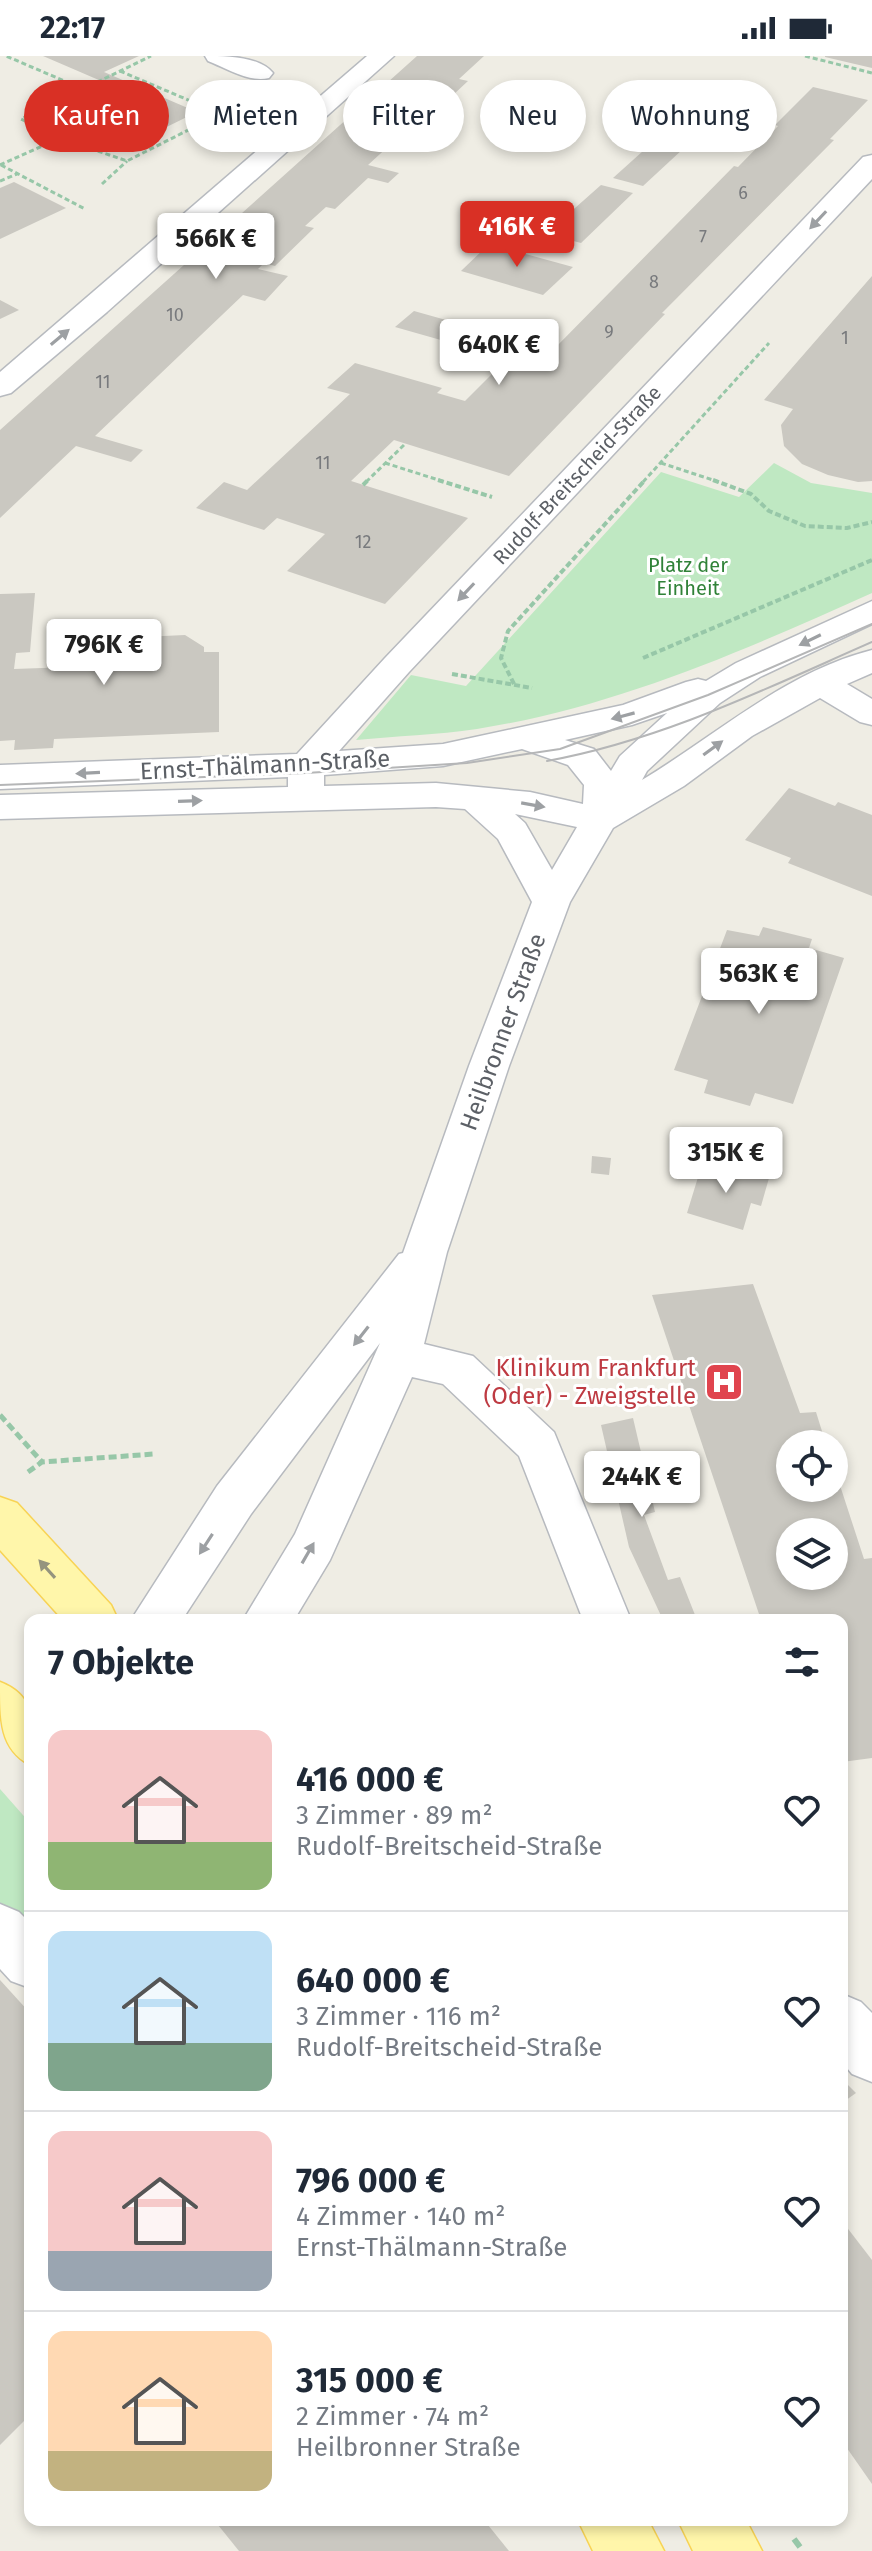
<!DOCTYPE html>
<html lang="de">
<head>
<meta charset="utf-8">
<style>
	body { margin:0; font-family:"Fira Sans",sans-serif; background:#f6f6f7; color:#1f2937; height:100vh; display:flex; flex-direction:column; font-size:30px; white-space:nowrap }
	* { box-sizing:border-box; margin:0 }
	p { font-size:26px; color:#747a83 }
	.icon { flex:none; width:44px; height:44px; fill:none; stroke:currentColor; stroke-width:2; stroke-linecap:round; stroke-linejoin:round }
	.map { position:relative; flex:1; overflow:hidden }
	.panel { position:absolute; left:24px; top:1558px; width:824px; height:912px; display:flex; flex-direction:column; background:#fff; border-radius:16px; box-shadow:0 4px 12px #0003 }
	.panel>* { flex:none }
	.hud { position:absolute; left:24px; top:24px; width:824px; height:72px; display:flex; gap:16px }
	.tools { position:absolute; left:776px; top:1374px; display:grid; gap:16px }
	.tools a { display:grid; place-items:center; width:72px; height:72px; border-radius:50%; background:#fff; box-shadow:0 4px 12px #0003; font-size:40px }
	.price { position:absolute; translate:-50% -68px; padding:0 18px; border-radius:8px; background:#fff; color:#222; font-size:26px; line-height:52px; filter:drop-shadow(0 2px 4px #0008) }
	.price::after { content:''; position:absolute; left:50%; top:48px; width:24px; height:18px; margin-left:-12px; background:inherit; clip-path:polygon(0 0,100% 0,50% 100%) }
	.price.selected { background:#d93025; color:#fff }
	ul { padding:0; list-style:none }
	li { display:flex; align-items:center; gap:24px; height:200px; padding:0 24px }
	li+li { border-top:2px solid #e0e1e3 }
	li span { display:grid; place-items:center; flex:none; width:224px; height:160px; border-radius:16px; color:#555 }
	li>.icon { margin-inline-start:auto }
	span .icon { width:96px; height:96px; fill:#fffc; stroke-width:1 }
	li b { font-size:34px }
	h2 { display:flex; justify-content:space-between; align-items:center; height:96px; padding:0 24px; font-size:34px }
	.pill { padding:0 28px; border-radius:36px; background:#fff; box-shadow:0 4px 12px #0003; font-size:28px; line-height:72px }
	.pill.selected { background:#d93025; color:#fff }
	.status { display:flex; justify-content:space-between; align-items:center; height:56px; padding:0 40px; background:#fff; direction:ltr }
	.status svg { height:22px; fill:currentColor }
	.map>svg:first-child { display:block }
</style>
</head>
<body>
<div class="status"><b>22:17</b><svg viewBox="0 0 49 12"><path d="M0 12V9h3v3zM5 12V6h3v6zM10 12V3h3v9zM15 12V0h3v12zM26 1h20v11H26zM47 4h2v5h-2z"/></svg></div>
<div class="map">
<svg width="872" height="2495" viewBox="0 0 872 2495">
	<rect width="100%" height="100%" fill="#efede4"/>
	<g fill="#bfe8c2">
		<path d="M774,407L811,427L872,437V537C745,594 616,651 477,673C437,679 396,680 356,684L411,619L466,630L661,416L739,441Z"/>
		<path d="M0,1733L30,1767V1884L0,1851Z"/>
	</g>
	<g fill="#cac8c1" fill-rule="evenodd">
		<path d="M43,0H139L104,16L197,56L122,93L50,61L115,31Z"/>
		<path d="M417,0H484L459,23L468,25L423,67L415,66L368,109L399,117L388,127L368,122L335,153L326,151L305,170L314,172L275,210L264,207L258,213L288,220L265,245L243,239L95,380L143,394L131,406L76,390L0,462V374Z"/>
		<path d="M825,0H872V12L825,1Z"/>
		<path d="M813,31L868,44L830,83L834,84L662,257L665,258L509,420L394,384L351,425L468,462L385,548L287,515L325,478L277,462L264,474L196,452L224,426L247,434L350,338L327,332L355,307L442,332L437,337L465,345L512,298L488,291L483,296L395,271L414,255L553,294L734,110L738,111L778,70L775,69Z"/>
		<path d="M653,86L683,93L643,130L613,122Z"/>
		<path d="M14,126L66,152L0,183V132Z"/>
		<path d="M601,129L633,137L581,187L525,172L543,154L566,160Z"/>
		<path d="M489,188L573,211L543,239L461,215Z"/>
		<path d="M872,220V425L858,426L828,419L802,408L784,390L781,369L793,353L764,344Z"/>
		<path d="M0,244L19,254L0,263Z"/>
		<path d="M35,537L30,596L16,597L14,613L97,610L99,583L185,579L204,591V596H219V676L54,683L53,692L14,694L15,684L0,685V538Z"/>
		<path d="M789,732L835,750L838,746L872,759V840L788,807L791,802L745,784Z"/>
		<path d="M763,871L812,883L809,892L844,902L793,1048L755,1037L750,1050L704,1037L708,1024L674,1014L727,874L759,880Z"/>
		<path d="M592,1100L611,1102L609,1119L591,1117Z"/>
		<path d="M703,1105L769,1122L761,1150L751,1147L743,1174L687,1157Z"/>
		<path d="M753,1228L800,1357L816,1356L826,1388H790V1432H834L835,1414L864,1503L872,1502V1702L842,1706V1564H761L652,1239ZM790,1476H834V1520H790Z"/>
		<path d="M633,1362L655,1456L644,1459L668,1524L680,1521L697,1564H663L629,1491L601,1369Z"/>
		<path d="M0,1924L30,1957V2359L0,2389Z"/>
		<path d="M842,2023L856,2037L842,2047Z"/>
		<path d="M842,2165L872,2204V2428L842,2385Z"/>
		<path d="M214,2464H484L509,2495H239Z"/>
	</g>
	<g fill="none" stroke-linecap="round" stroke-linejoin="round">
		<g stroke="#b7babf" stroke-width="3">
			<g id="minor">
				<path d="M205,0C226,0 259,0 273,17L269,22C249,27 226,12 208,5Z"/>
				<path d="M367,0H394L107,256L11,337L0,340V316Z"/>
				<path d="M872,99V123L409,616L339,695L443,688L623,649L686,626L698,623L706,625L736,607L872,545V568L760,621L720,647L647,715L642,724C717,679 785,616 872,594V617L847,628L872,643V669L860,666L820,642L752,680L684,730L613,772L570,846L509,1010L447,1196L424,1288L473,1300L554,1376L631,1564H583L519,1400L443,1328L412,1321L330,1504L294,1564H243L295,1478L380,1287L251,1458L182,1564H131L217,1430L399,1198L403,1197L469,1010L532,846L498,783L465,753L436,751L0,763V739L288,731V721L0,733V709L297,698L385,602L863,101ZM667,657L620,700L611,715L594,693L565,684L632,669ZM522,693L568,709L584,729L583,748L530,736L436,727L324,730V719L443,710ZM515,758L577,771L552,814L525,767Z"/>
				<path d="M0,1848L19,1856L30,1867V1932L11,1925L0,1913Z"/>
				<path d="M842,1938L861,1946L872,1957V2026L852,2018L842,2006Z"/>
			</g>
		</g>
		<g stroke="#f8d354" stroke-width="3">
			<g id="major">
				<path d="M0,1441L17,1447L111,1549L118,1564H63L0,1494Z"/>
				<path d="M0,1626C41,1642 30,1672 30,1709C0,1693 0,1665 0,1626Z"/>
				<path d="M578,2464H648L664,2495H593Z"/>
				<path d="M678,2464H746L762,2495H693Z"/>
			</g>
		</g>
		<g stroke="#97c7a8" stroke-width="3" stroke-dasharray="5 3" stroke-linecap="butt">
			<path d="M805,0L872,17"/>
			<path d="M120,15L240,66"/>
			<path d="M83,33L151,0"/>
			<path d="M60,82L127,105L220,58"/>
			<path d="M0,109L60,82L21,63L83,33L6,0"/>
			<path d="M1,109L85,153"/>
			<path d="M0,125L17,118"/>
			<path d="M102,128L127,105"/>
			<path d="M385,407L445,426"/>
			<path d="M661,407L719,426"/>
			<path d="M366,426L405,388"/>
			<path d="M643,426L769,287"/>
		</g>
		<g stroke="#97c7a8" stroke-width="4" stroke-dasharray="6 3" stroke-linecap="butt">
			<path d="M438,424L492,441"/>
			<path d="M713,424L751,438L769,455L805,470L847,472L872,466"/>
			<path d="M363,429L368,424"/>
			<path d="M643,602L872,504"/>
			<path d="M452,618L532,632"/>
			<path d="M514,628L501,602L508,575L645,424"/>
		</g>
		<g stroke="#97c7a8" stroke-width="5" stroke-dasharray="8 4" stroke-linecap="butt">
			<path d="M0,1359L42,1406"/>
			<path d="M28,1416L42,1406L154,1398"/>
		</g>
		<path stroke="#97c7a8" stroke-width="6" stroke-dasharray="10 5" stroke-linecap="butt" d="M794,2483L803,2495"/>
		<use href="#minor" fill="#fff" fill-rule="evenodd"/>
		<use href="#major" fill="#fff6aa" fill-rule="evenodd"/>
		<g stroke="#b5b6b7" stroke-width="2">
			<path d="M547,705C662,684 765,633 872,586"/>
			<path d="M0,729L306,717L467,707L560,693L708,639L872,568"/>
		</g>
	</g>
	<defs><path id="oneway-solid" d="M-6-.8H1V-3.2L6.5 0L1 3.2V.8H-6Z" transform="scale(2)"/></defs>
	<g fill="#9da0a3">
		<use href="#oneway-solid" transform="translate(818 164) rotate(133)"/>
		<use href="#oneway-solid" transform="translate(60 281) rotate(-40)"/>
		<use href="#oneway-solid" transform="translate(466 536) rotate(133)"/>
		<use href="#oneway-solid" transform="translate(810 584) rotate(154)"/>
		<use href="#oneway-solid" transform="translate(623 660) rotate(165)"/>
		<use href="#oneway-solid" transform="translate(713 692) rotate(-36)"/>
		<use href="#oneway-solid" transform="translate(88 717) rotate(177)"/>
		<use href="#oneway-solid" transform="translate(190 745) rotate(-2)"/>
		<use href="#oneway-solid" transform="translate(533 749) rotate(10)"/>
		<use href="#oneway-solid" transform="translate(361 1280) rotate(128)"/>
		<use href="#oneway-solid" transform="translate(206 1488) rotate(123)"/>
		<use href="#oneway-solid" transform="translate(308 1497) rotate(-60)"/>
	</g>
	<use fill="#95947e" href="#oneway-solid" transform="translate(47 1513) rotate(-132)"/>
	<defs>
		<g id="hospital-square" transform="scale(2)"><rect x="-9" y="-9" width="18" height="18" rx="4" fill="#e0444e" stroke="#fff"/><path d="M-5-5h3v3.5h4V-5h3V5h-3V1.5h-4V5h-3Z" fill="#fff"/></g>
	</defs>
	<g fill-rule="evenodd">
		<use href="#hospital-square" x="724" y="1326"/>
	</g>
	<g text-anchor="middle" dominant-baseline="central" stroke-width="6" stroke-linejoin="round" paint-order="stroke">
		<g font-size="18" fill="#787a7d">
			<text x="743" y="137">6</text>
			<text x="703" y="181">7</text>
			<text x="654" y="226">8</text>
			<text x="175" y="259">10</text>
			<text x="609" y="276">9</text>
			<text x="845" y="282">1</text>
			<text x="103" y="326">11</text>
			<text x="323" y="407">11</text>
			<text x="363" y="486">12</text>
		</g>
		<g font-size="20" fill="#5c6066" stroke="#fff">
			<text transform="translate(577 419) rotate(-47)">Rudolf-Breitscheid-Straße</text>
		</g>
		<g font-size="20" fill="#308238" stroke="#fff">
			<text x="688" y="509">Platz der<tspan x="688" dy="23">Einheit</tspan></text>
		</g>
		<g font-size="24" fill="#5c6066" stroke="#fff">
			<text transform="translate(265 709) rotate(-3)">Ernst-Thälmann-Straße</text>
			<text transform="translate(503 976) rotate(-70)">Heilbronner Straße</text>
		</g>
		<g font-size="24" fill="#be3a42" stroke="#fff" text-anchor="end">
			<text x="696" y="1312">Klinikum Frankfurt<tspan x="696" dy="28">(Oder) - Zweigstelle</tspan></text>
		</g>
	</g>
</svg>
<div class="tools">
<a><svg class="icon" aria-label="locate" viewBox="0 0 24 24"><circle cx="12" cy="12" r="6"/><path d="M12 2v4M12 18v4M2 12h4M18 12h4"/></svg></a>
<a><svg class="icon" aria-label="layers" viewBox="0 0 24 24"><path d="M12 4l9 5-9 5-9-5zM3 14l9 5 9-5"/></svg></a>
</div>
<b class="price selected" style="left:517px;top:213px">416K €</b>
<b class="price" style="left:216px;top:225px">566K €</b>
<b class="price" style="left:499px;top:331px">640K €</b>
<b class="price" style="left:104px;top:631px">796K €</b>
<b class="price" style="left:759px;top:960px">563K €</b>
<b class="price" style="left:726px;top:1139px">315K €</b>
<b class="price" style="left:642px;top:1463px">244K €</b>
<div class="hud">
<a class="pill selected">Kaufen</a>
<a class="pill">Mieten</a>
<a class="pill">Filter</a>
<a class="pill">Neu</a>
<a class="pill">Wohnung</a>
</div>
<section class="panel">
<h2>7 Objekte<svg class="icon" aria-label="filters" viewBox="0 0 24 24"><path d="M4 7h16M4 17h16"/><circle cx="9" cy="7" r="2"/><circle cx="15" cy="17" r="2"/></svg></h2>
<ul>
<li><span style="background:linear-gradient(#f6c9c9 70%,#8fb573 0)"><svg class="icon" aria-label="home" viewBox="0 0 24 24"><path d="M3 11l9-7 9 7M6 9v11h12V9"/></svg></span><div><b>416 000 €</b><p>3 Zimmer · 89 m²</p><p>Rudolf-Breitscheid-Straße</p></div><svg class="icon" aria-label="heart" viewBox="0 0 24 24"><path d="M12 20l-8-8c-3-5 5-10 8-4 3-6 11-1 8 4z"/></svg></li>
<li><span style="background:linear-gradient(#bfe0f5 70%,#7fa58c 0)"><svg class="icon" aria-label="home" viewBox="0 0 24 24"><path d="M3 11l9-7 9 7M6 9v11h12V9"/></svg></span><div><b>640 000 €</b><p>3 Zimmer · 116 m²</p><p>Rudolf-Breitscheid-Straße</p></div><svg class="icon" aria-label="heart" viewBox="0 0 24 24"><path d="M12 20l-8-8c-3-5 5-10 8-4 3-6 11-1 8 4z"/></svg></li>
<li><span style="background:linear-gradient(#f6c9c9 75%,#9aa5b1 0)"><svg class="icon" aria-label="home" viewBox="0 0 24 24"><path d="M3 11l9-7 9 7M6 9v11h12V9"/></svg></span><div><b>796 000 €</b><p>4 Zimmer · 140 m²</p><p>Ernst-Thälmann-Straße</p></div><svg class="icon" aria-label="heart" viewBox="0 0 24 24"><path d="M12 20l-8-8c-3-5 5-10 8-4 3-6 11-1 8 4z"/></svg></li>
<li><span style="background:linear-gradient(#ffd9b3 75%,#c2b280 0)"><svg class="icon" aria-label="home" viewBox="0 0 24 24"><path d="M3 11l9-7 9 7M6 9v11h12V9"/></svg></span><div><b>315 000 €</b><p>2 Zimmer · 74 m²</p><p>Heilbronner Straße</p></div><svg class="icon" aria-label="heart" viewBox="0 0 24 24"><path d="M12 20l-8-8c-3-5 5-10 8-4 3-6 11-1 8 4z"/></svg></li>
</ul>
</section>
</div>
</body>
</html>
